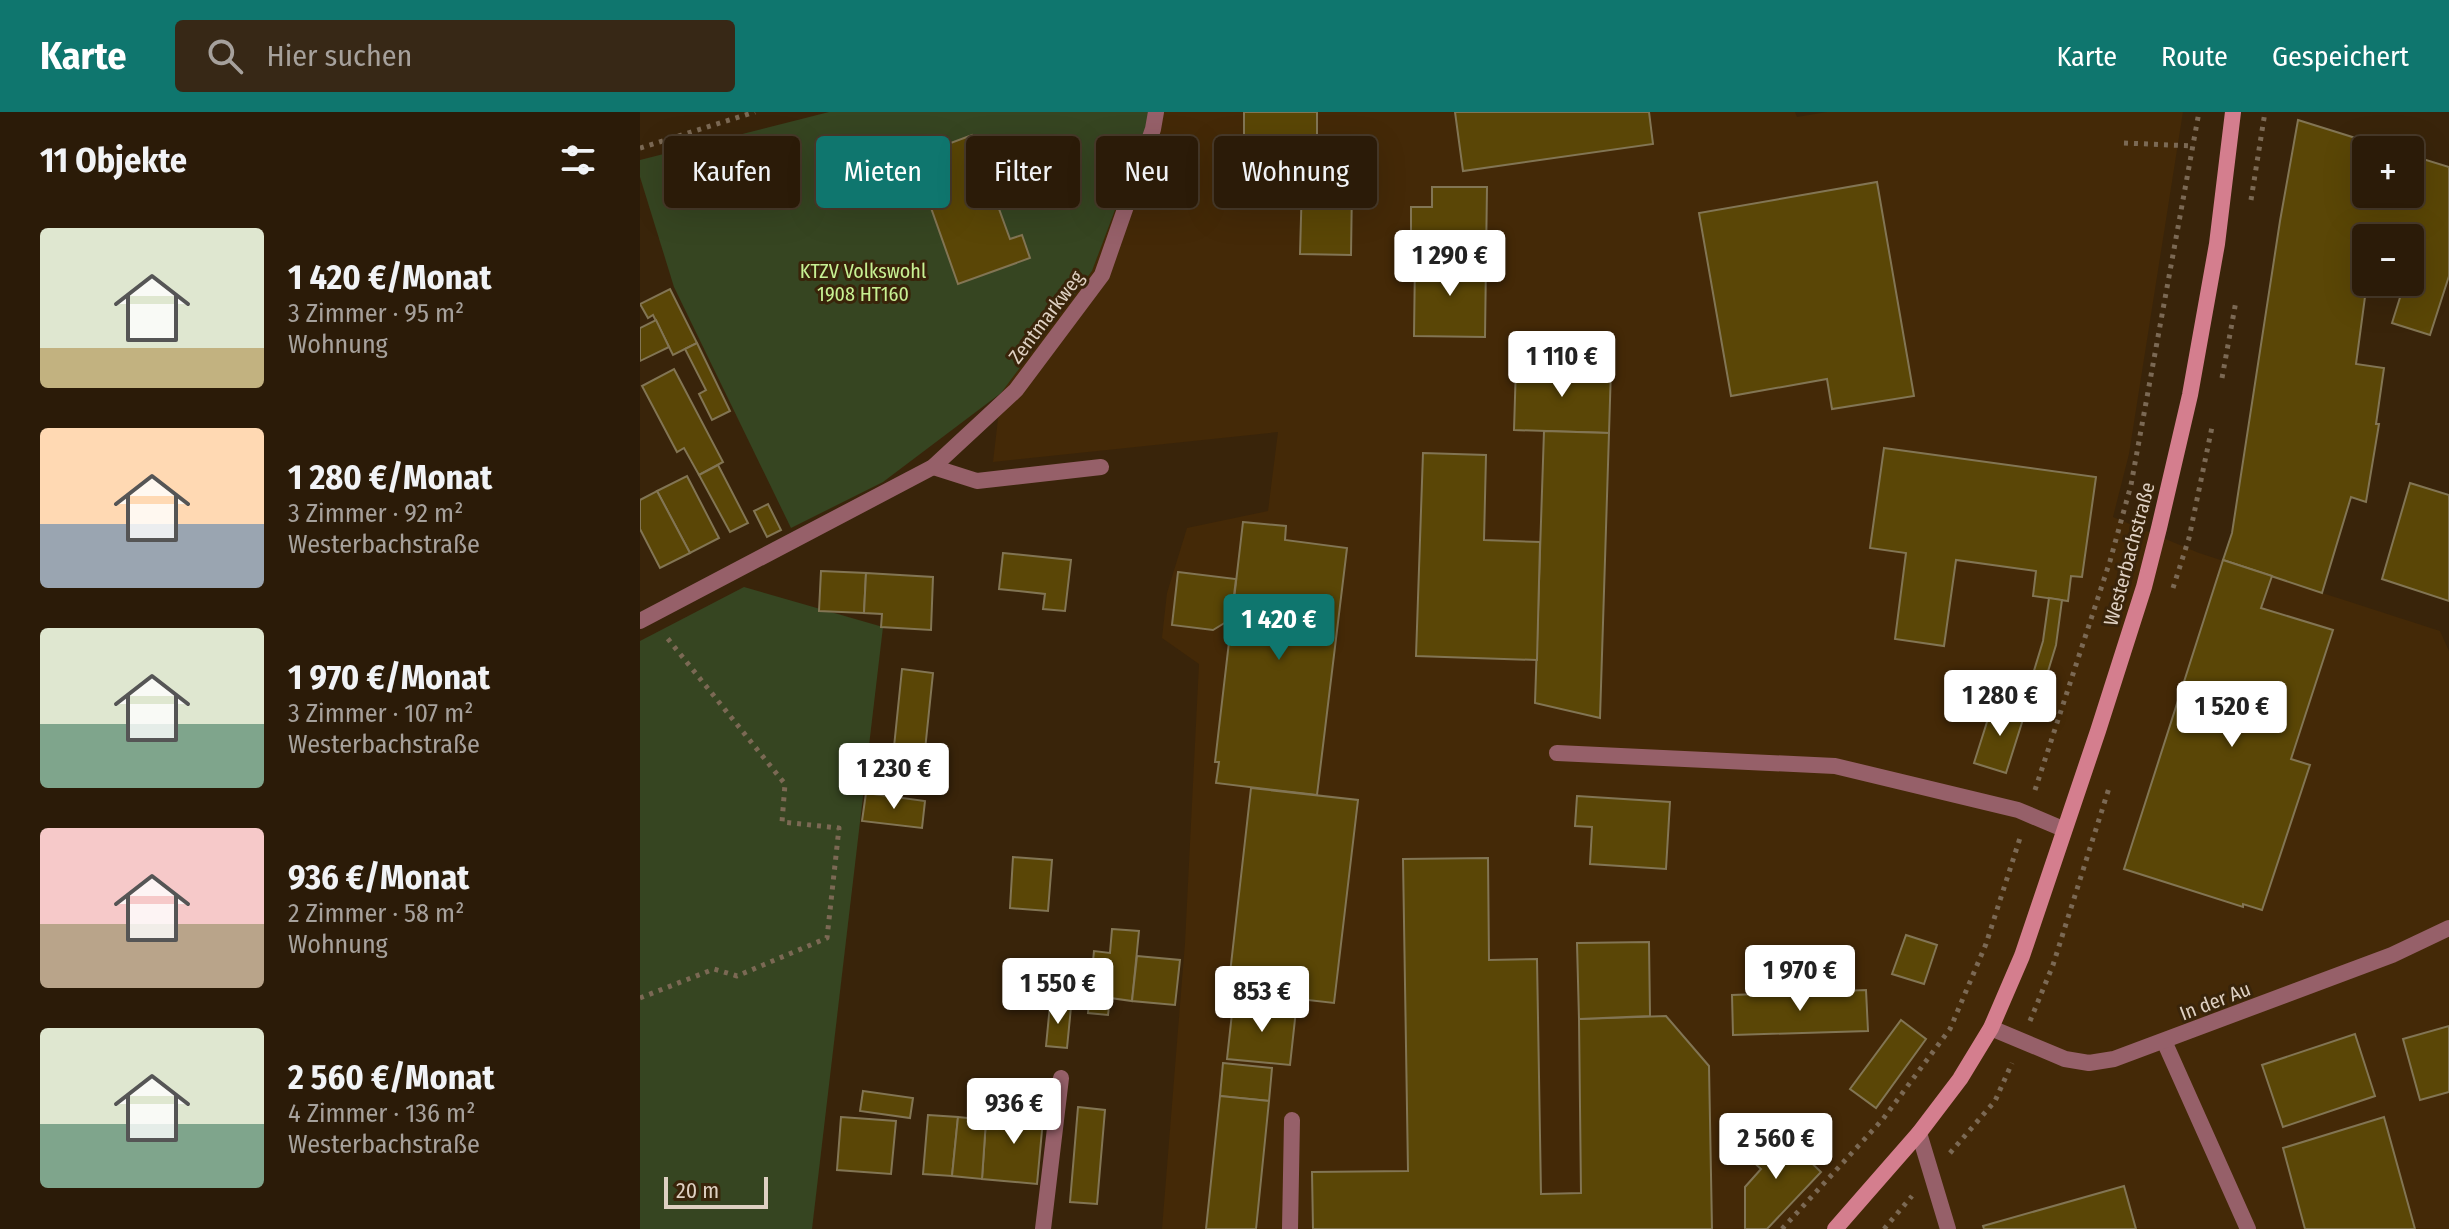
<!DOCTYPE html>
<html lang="de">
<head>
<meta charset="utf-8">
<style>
	body { margin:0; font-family:"Fira Sans Condensed",sans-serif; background:#372816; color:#f1f3f6; height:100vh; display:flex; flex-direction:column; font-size:30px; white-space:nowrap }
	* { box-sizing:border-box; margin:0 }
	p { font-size:26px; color:#a6a19c }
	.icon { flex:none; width:44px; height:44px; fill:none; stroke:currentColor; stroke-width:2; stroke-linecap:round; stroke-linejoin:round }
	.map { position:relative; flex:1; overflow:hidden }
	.side { display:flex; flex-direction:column; background:#2b1b08; width:640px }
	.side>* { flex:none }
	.hud { position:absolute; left:24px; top:24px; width:760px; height:72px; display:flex; gap:16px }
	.controls { position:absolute; left:1712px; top:24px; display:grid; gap:16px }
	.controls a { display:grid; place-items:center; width:72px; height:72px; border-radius:8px; background:#2b1b08; box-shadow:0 8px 32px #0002,0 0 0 2px #473929; font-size:40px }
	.scale { position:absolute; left:24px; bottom:20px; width:104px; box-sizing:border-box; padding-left:8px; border:4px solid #ded0c2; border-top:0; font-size:22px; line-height:28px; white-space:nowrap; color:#ded0c2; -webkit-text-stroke:6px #39240a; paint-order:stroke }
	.price { position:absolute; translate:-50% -68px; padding:0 18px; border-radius:8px; background:#fff; color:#222; font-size:26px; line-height:52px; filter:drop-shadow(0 2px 4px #0008) }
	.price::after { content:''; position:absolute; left:50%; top:48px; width:24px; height:18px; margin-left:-12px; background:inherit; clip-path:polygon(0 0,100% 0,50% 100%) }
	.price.current { background:#0f766e; color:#fff }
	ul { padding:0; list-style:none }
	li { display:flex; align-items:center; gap:24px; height:200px; padding:0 40px }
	li span { display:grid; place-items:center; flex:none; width:224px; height:160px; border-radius:8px; color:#555 }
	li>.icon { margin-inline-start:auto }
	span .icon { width:96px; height:96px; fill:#fffc; stroke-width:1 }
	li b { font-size:34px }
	h2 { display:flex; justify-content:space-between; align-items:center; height:96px; padding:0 40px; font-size:34px }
	.pill { padding:0 28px; border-radius:8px; background:#2b1b08; box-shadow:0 8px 32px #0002,0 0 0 2px #473929; font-size:28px; line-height:72px }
	.pill.current { background:#0f766e; color:#fff }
	header { display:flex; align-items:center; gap:48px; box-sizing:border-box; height:112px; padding:0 40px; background:#0f766e; color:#fff }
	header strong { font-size:38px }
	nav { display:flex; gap:44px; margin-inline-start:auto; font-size:28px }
	.search { width:560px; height:72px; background:#372816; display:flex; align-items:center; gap:20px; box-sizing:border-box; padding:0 28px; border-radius:8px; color:#a6a19c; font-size:30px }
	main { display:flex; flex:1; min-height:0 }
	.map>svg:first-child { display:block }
</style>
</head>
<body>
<header>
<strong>Karte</strong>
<div class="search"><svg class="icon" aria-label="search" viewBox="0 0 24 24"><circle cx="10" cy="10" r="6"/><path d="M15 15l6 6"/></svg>Hier suchen</div>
<nav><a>Karte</a><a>Route</a><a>Gespeichert</a></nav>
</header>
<main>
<section class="side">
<h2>11 Objekte<svg class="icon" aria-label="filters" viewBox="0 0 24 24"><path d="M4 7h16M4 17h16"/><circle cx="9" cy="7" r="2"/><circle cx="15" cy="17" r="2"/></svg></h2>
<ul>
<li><span style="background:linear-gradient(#dfe7d0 75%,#c2b280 0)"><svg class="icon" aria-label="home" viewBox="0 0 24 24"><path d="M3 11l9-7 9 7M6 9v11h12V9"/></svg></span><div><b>1 420 €/Monat</b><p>3 Zimmer · 95 m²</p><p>Wohnung</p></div></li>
<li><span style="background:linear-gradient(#ffd9b3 60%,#9aa5b1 0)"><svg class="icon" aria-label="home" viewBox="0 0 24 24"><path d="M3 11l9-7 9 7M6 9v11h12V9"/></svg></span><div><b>1 280 €/Monat</b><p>3 Zimmer · 92 m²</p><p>Westerbachstraße</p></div></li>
<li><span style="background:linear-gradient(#dfe7d0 60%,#7fa58c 0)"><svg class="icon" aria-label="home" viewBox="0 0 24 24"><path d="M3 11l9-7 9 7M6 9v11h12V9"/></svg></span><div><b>1 970 €/Monat</b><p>3 Zimmer · 107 m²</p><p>Westerbachstraße</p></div></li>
<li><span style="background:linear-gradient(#f6c9c9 60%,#b9a48a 0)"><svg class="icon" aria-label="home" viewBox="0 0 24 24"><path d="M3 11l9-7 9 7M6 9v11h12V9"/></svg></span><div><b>936 €/Monat</b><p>2 Zimmer · 58 m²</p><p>Wohnung</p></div></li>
<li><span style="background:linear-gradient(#dfe7d0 60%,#7fa58c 0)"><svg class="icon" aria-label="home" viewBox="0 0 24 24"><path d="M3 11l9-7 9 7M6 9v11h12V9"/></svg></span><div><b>2 560 €/Monat</b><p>4 Zimmer · 136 m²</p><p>Westerbachstraße</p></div></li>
</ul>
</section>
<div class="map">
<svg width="1809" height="1117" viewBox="0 0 1809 1117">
	<rect width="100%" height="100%" fill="#39240a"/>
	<path fill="#442907" d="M512,0H1155L1157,5L1187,0H1543L1489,342L1473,405L1559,441L1800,519L1809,539V1117H522L545,831L559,552L522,526L527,481L547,416L628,399L638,320L353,350L361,281L452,159Z"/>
	<g fill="#364521">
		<path d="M189,0H512L452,159L361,281L243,370L151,416L34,175L0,65V48Z"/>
		<path d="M104,475L243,515L172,1117H0V529Z"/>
	</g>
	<g fill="#5a4606" stroke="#827554" stroke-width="2">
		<rect x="604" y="0" width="73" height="29"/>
		<path d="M815,0H1009L1013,32L823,59Z"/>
		<path d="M1658,8L1754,38H1726V82H1770V43L1809,55V164L1790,223L1752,211L1763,176L1752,173L1753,170H1770V126H1726L1727,170L1716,252L1744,256L1736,312H1739L1726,390L1711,385L1682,481L1583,448L1592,421L1640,109Z"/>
		<path d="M332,23L370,127L382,123L390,146L318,172L273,45Z"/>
		<path d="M1237,70L1274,284L1192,297L1187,267L1091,284L1059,101Z"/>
		<path d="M662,71L712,73L711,143L660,142Z"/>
		<path d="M792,75H847L846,148H791V119H771V95H792Z"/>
		<path d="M775,147L846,148L845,225L774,224Z"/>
		<path d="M30,177L57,231L33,243L13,203L8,206L0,192Z"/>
		<path d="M16,208L29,235L0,249V216Z"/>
		<path d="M57,231L90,299L72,308L59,282L66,278L45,237Z"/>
		<path d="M876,253L971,256L969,321L874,318Z"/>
		<path d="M34,257L83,350L59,363L44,336L37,340L2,274Z"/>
		<path d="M904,319L969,321L960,606L895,591Z"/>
		<path d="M1244,336L1456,365L1442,465L1431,464L1428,489L1393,484L1396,459L1316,448L1304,534L1255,527L1266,441L1230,436Z"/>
		<path d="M783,341L846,343L844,428L900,430L897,548L776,544Z"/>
		<path d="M78,353L108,411L90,420L59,363Z"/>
		<path d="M47,364L79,426L50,441L17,379Z"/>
		<path d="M1770,371L1809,383V489L1742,467Z"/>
		<path d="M17,379L50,441L20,456L0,417V388Z"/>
		<path d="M128,392L141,418L127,425L114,399Z"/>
		<path d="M603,410L646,414L645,428L707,436L677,683L576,671L579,650H575Z"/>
		<path d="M363,441L431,448L425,499L403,497L405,482L359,477Z"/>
		<path d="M1583,448L1632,464L1621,496L1693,518L1651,647L1670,653L1622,798L1603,792V795L1484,757Z"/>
		<path d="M181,459L226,461L224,501L179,499Z"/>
		<path d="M538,460L596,467L591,507L573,518L532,513Z"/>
		<path d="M226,461L293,465L291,518L241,515L242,502L224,501Z"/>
		<path d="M1409,486L1422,488L1416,533L1399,589L1386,585L1403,529Z"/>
		<path d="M262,557L293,561L285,638L254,635Z"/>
		<path d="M1353,591L1385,601L1366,661L1334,651Z"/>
		<path d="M232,633L280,638L277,663L229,658Z"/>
		<path d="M611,676L718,688L694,891L588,879Z"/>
		<path d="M226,681L285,689L282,716L222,709Z"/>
		<path d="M937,684L1030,690L1026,757L950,752L952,715L935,714Z"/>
		<path d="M373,745L412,748L408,799L370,796Z"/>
		<path d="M848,746L849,848L897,847L901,1082L941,1081L939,907L1026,904L1069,954L1072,1117H673L672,1060L768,1059L763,747Z"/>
		<path d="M472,817L499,819L492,889L470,886L468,903L448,901L454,839L470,841Z"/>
		<path d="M1266,823L1297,833L1284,872L1252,862Z"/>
		<path d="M1009,830L1010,904L939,907L937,831Z"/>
		<path d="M497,844L540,848L535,893L492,889Z"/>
		<path d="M438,852L452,854L449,884L435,883Z"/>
		<path d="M1226,878L1228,919L1093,923L1092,883Z"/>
		<path d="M593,892L656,898L650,953L587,947Z"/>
		<path d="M410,893L431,895L427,936L406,934Z"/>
		<path d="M1261,908L1286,927L1236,996L1210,977Z"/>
		<path d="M1809,914V980L1780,988L1763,927Z"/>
		<path d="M1715,922L1735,984L1643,1015L1622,953Z"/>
		<path d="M583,951L632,956L629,989L580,984Z"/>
		<path d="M223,979L273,986L270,1006L220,999Z"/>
		<path d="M580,984L629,989L616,1117H566Z"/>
		<path d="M365,994L404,997L397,1072L342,1067L346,1008L364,1009Z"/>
		<path d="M438,995L465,998L457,1092L430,1090Z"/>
		<path d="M288,1003L318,1005L312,1064L283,1062Z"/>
		<path d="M201,1005L256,1009L251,1062L197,1058Z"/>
		<path d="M318,1005L346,1008L342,1067L312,1064Z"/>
		<path d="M1744,1005L1775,1117H1665L1643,1036Z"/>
		<path d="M1135,1016L1181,1060L1127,1117H1105V1075L1121,1057L1108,1045Z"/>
		<path d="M1484,1074L1496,1117H1344L1343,1114Z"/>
	</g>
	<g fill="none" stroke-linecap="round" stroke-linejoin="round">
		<g stroke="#7b6954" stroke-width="5" stroke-dasharray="4 6" stroke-linecap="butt">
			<path d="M1484,31L1554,34"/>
			<path d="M0,36L115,0"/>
			<path d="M1611,88L1625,0"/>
			<path d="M1582,266L1596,189"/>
			<path d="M1533,476L1549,426L1572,315"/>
			<path d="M1395,678L1470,449L1491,373L1559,0"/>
			<path d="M0,886L74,857L97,864L187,826L199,716L142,710L145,672L24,522"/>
			<path d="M1390,909L1413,853L1469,676"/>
			<path d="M1310,1041L1355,989L1372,951"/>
			<path d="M1142,1117L1243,1007L1310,917L1346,832L1380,726"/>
			<path d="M1244,1117L1272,1084"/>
		</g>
		<g stroke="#966069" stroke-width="16">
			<path d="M293,355L337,369L461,355"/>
			<path d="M0,509L293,355L376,278L462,163L513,17L516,0"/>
			<path d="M917,641L1195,654L1378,698L1423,717"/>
			<path d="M1524,929L1608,1117"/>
			<path d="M1279,1021L1308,1117"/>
			<path d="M403,1117L421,966"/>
			<path d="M650,1117L652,1008"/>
		</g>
		<path stroke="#966069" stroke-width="16" d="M1351,916L1425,947L1449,951L1474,947L1752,843L1809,816"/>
		<path stroke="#d47e8e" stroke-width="16" d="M1195,1117L1279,1021L1320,967L1351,916L1382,844L1458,619L1504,475L1519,416L1550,283L1577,132L1593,0"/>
	</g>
	<g text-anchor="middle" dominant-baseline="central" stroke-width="6" stroke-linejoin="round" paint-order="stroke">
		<g font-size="20" fill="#c7f193" stroke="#39240a">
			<text x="223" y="159">KTZV Volkswohl<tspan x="223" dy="23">1908 HT160</tspan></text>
		</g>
		<g font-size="20" fill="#ded0c2" stroke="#39240a">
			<text transform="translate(406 205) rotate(-53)">Zentmarkweg</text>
			<text transform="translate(1489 442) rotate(-75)">Westerbachstraße</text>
			<text transform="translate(1575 889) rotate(-21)">In der Au</text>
		</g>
	</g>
</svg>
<div class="controls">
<a>+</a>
<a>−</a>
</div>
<div class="scale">20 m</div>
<b class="price" style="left:810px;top:186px">1 290 €</b>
<b class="price" style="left:922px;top:287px">1 110 €</b>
<b class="price current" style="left:639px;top:550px">1 420 €</b>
<b class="price" style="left:1360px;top:626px">1 280 €</b>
<b class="price" style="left:1592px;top:637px">1 520 €</b>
<b class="price" style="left:254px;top:699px">1 230 €</b>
<b class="price" style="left:1160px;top:901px">1 970 €</b>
<b class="price" style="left:418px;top:914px">1 550 €</b>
<b class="price" style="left:622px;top:922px">853 €</b>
<b class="price" style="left:374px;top:1034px">936 €</b>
<b class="price" style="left:1136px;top:1069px">2 560 €</b>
<div class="hud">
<a class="pill">Kaufen</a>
<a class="pill current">Mieten</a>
<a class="pill">Filter</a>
<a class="pill">Neu</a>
<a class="pill">Wohnung</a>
</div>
</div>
</main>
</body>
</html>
